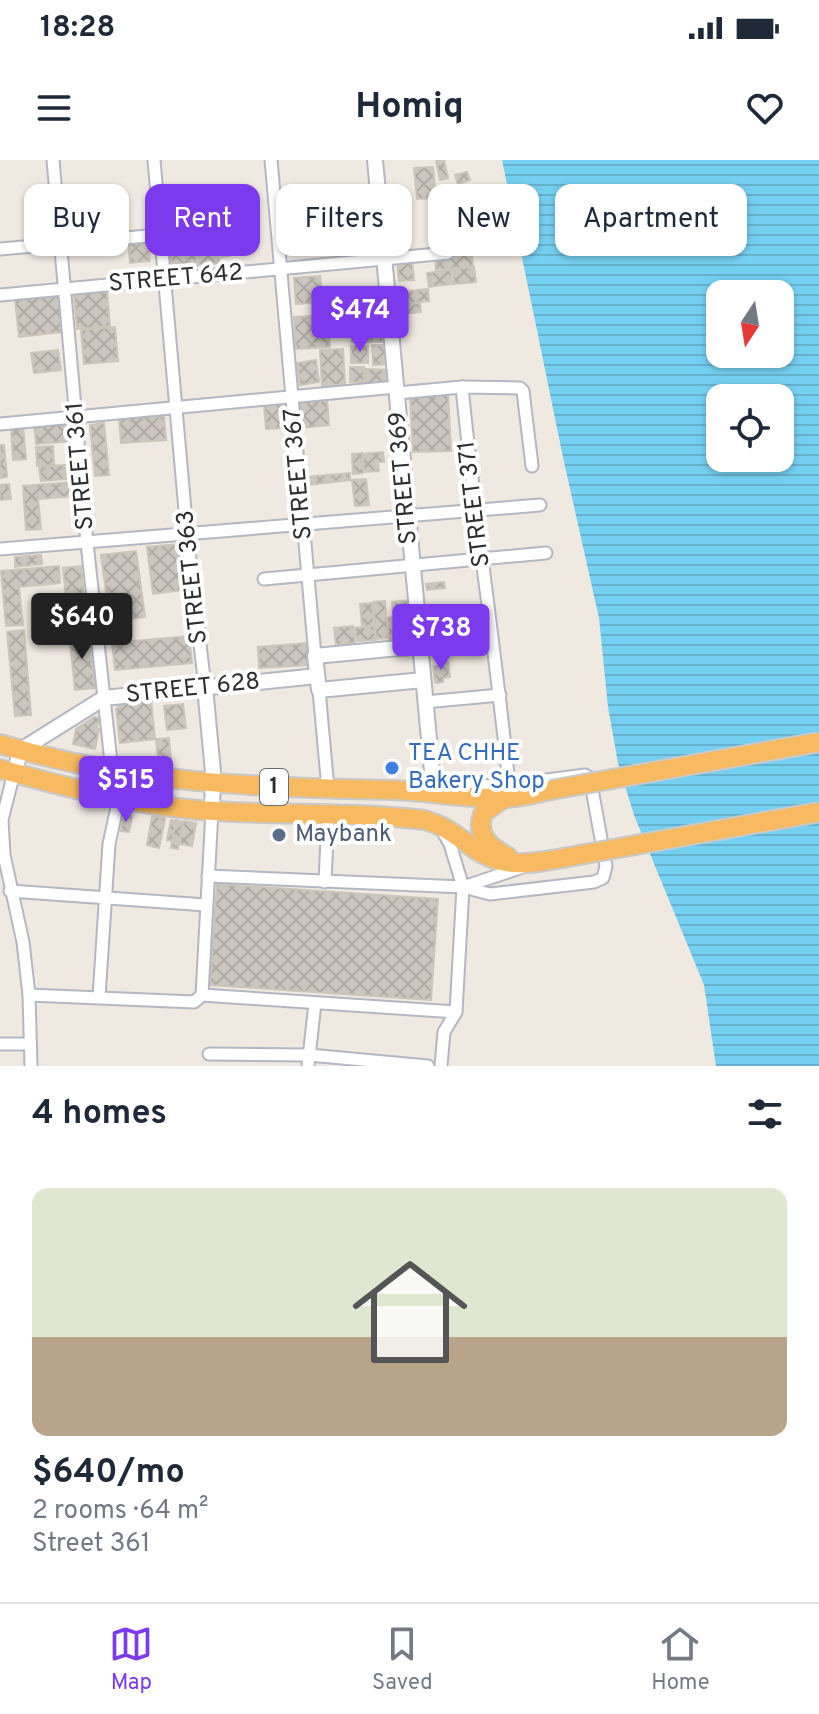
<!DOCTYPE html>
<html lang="en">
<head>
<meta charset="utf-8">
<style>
	body { margin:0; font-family:Overpass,sans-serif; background:#f6f6f7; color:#1f2937; height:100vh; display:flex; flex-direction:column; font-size:30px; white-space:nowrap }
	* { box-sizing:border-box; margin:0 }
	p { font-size:26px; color:#747a83 }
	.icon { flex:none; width:44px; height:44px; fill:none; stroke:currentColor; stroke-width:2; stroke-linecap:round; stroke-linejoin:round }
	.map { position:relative; height:906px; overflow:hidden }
	.sheet { display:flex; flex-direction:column; background:#fff; flex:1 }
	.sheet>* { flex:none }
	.top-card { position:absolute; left:24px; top:24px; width:772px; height:72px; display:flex; gap:16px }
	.needle { width:52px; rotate:192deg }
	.controls { position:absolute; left:706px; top:120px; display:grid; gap:16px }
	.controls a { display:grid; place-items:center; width:88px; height:88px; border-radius:16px; background:#fff; box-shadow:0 2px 6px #0004; font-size:40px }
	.price { position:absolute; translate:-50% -68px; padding:0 18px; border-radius:8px; background:#7c3aed; color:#fff; font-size:26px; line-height:52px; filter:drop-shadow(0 2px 4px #0008) }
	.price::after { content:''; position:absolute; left:50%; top:48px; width:24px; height:18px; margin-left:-12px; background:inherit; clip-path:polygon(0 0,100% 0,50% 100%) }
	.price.selected { background:#222; color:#fff }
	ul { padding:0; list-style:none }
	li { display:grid; align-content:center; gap:16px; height:424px; padding:0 32px }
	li+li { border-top:2px solid #e0e1e3 }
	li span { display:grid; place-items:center; height:248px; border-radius:16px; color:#555 }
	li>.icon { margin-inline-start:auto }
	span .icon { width:144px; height:144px; fill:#fffc; stroke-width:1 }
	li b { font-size:34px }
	h2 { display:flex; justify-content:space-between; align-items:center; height:96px; padding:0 32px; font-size:34px }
	.chip { padding:0 28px; border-radius:16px; background:#fff; box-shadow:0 2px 6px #0004; font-size:28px; line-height:72px }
	.chip.selected { background:#7c3aed; color:#fff }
	.status { display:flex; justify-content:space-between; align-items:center; height:56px; padding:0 40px; background:#fff; direction:ltr }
	.status svg { height:22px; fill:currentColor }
	header { display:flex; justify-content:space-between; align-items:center; height:104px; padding:0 32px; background:#fff; font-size:36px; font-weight:700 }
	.menu { display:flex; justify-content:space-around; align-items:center; height:112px; border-top:2px solid #e0e1e3; background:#fff; font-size:22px; color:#747a83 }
	.menu a { display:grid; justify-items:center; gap:4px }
	.menu .selected { color:#7c3aed }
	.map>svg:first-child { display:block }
</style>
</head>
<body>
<div class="status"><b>18:28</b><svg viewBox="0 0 49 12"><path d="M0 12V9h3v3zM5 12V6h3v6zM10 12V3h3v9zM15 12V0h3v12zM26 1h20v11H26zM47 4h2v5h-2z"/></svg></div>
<header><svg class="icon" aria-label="menu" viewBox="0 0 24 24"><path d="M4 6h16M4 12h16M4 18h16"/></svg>Homiq<svg class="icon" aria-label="heart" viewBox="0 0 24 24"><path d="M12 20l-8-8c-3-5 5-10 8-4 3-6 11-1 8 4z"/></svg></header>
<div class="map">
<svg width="819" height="906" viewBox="0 0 819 906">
	<defs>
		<pattern id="water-rules" width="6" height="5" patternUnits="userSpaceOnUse" patternTransform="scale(2)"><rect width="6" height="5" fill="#75cff0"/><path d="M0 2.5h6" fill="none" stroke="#66b2ce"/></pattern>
		<pattern id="building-cross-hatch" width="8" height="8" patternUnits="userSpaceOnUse" patternTransform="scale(2)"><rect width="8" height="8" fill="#cbc7bf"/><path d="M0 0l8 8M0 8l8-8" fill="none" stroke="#afaba4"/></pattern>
	</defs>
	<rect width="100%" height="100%" fill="#efe9e1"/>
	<path fill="url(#water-rules)" fill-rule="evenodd" d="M502,0H819V906H716L704,825L634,655L618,603L608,547L599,458L564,302ZM720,134H780V194H720ZM720,238H780V298H720Z"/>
	<g fill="url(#building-cross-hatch)" stroke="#cbc5ba" stroke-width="2">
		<path d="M436,0H444L448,18L440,20Z"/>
		<path d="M433,7L436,38L417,39L414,8Z"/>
		<path d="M467,12L470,20L458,24L455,15Z"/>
		<path d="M231,60L233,78L227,79L229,96L222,97L218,61Z"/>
		<path d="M476,67L478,83L463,85L461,69Z"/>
		<path d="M460,73L462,88L471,87L473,106L436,110L435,97L449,95L447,74Z"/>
		<path d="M148,76L150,101L130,103L128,78Z"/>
		<path d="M218,84L220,103L199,105L197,86Z"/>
		<path d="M195,86L197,106L172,108L170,89Z"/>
		<path d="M412,99L414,120L399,121L397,101Z"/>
		<path d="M474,107L476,122L454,124L453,109Z"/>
		<path d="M451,110L452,124L429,127L427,113Z"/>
		<path d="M320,116L323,142L296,144L294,118Z"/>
		<path d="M428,129L429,141L399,144L398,132Z"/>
		<path d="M107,132L110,166L77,169L74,134Z"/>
		<path d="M59,135L61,172L19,177L15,140Z"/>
		<path d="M420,143L421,152L401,154L400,144Z"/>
		<path d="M328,155L330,187L296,189L294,157Z"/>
		<path d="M386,157L387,182H352V158Z"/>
		<path d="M115,167L118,201L84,204L81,170Z"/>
		<path d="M372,185H388L389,204L373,205Z"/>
		<rect x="351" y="186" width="17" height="17"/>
		<path d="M343,189L345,224L322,226L320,190Z"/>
		<path d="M58,190L61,210L34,213L31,193Z"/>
		<path d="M316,200L319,222L300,225L297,203Z"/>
		<rect x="350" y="207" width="14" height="15"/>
		<path d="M366,209L391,210L390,224L366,223Z"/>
		<path d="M448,233L451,291L413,292L410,235Z"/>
		<path d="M327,240L329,265L302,268L300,243Z"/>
		<path d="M281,243L283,268L266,269L264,245Z"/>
		<path d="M164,256L166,280L121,283L119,259Z"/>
		<path d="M66,262L72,268L74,281L36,284L34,265Z"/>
		<path d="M104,263L109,315L95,316L90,265Z"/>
		<path d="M23,266L26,299L13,300L11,267Z"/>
		<path d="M0,285H4L7,317L0,318Z"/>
		<path d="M53,286L54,305L37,306L36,287Z"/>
		<path d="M383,292L384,302H378L379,311L364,312L363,294Z"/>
		<path d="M362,293L363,313L353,314L352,294Z"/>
		<path d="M65,305L66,319L41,321L39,307Z"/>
		<path d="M350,313V320L308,325L307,317Z"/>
		<path d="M366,319L369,345L355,346L352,320Z"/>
		<path d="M74,322L75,336L38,339L41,369L26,370L23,326Z"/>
		<path d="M9,324L11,339L0,340V325Z"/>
		<path d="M179,384L184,430L153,434L147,387Z"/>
		<path d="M136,391L145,457L110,462L101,395Z"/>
		<path d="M41,395L42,404L15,407V397Z"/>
		<path d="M59,406L60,423L19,427L23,465L6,466L1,411Z"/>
		<path d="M81,406L87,467L69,469L63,408Z"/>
		<path d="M444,422L445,428L427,430L426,424Z"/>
		<path d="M411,440L412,450L393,452L392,442Z"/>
		<path d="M385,441L388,478L376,479L373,442Z"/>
		<path d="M372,443L374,465L362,466L360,444Z"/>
		<path d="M412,451L413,461H407L408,476L397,477L394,453Z"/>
		<path d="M394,457L396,479L389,480L387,458Z"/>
		<path d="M353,466L355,483L336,485L334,468Z"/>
		<path d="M374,466L376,480L357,481L355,468Z"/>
		<path d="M455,469L458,490L451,491L449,470Z"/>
		<path d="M24,470L31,555L15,556L7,472Z"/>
		<path d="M448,470L449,481L430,483L429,473Z"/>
		<path d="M88,471L95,528L75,530L69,473Z"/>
		<path d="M189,476L192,503L115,510L112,483Z"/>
		<path d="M450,482V487L431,489V484Z"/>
		<path d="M307,483L309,505L259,508L258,487Z"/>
		<path d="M443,502H448L450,517L443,518V522L435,523L433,506L443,505Z"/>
		<path d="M151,540L155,579L120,583L116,549L120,544Z"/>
		<path d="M183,544L186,568L167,570L164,546Z"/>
		<path d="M94,557L99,558L97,568L99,569L95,589L73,584L76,569Z"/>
		<path d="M169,578L171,599L158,600L156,579Z"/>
		<path d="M124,655L132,656L129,672L121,671Z"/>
		<path d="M152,656L165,658L159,688L147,685Z"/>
		<path d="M171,660L176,661L172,681L167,680Z"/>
		<path d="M176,660L183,662L178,689L171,688Z"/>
		<path d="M184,661L196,663L192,686L180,684Z"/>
		<path d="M217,724L438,739L431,840L210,825Z"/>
	</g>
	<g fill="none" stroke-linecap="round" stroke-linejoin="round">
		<g stroke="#b4b7c1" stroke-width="15">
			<g id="minor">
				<path d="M53,0L87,383L112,611"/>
				<path d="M154,0L187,373L205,527"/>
				<path d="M271,0L315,496"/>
				<path d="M0,89L159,75"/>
				<path d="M0,135L448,93"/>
				<path d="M462,227C475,360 496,492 509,625"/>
				<path d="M397,233L462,227L520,228L523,231L532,306"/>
				<path d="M0,264L396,227"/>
				<path d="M0,389L540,345"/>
				<path d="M264,419L546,393"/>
				<path d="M419,471L490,464"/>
				<path d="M319,530L328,629"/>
				<path d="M425,542L500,535"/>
				<path d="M14,613L2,660L4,695L23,782L29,835L31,906"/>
				<path d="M208,716L463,727L490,734L594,722L603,718L606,706L590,618L585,615L509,625L448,627L444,630"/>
				<path d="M325,722L328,656"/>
				<path d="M463,727L523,707"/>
				<path d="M10,731L206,745"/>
				<path d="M29,835L194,842L202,835L456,852"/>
				<path d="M202,835L212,651"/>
				<path d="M99,837L109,684L119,638"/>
				<path d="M0,884H30"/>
				<path d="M209,894L309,895L428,906"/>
				<path d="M308,906L315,843"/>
				<path d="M441,906L444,872L456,852L463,727L450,684L442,670"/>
			</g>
		</g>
		<g stroke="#b4b7c1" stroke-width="18">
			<g id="tertiary">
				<path d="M375,0L433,622L439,635"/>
				<path d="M420,486L315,496L319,530L423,520"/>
				<path d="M205,527L213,612L212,651"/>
				<path d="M14,613L21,590L104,538L317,516"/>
			</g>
		</g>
		<g stroke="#c9c9c9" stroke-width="22">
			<g id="trunk">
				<path d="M0,584C133,624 256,627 393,630C430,631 466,639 503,638C519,638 535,633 551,630"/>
				<path d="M0,609C65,627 131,644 198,650C273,656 351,651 425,660C443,665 453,673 468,684C500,709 524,705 563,698"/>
				<path d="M503,639L484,652C474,674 489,687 508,697"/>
			</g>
		</g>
		<use href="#minor" stroke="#fff" stroke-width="11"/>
		<use href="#tertiary" stroke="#fff" stroke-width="14"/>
		<use href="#trunk" stroke="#f8ba60" stroke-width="18"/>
		<g stroke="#c9c9c9" stroke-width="22" stroke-linecap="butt">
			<g id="trunk-bridge">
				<path d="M551,630L819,582"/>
				<path d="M563,698L819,652"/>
			</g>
		</g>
		<use href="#trunk-bridge" stroke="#f8ba60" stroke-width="18"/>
	</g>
	<circle fill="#3f7fe0" stroke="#fff" stroke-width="3" cx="392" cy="608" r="8"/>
	<circle fill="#5c6f8a" stroke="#fff" stroke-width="3" cx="279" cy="675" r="8"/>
	<g text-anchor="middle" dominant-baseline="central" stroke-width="8" stroke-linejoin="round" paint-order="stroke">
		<rect fill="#fff" stroke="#6d6d6d" stroke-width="2" x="260" y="609" width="28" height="36" rx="6"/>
		<g font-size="22" font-weight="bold" fill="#2e2e2e">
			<text x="274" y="627">1</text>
		</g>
		<g font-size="24" fill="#2e2e2e" stroke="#fff">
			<text transform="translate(176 119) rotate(-5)">STREET 642</text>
			<text transform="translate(81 306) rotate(-95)">STREET 361</text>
			<text transform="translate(299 314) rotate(-95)">STREET 367</text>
			<text transform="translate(404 318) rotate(-95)">STREET 369</text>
			<text transform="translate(475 344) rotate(-97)">STREET 371</text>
			<text transform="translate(193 417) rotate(-96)">STREET 363</text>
			<text transform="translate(193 529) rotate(-6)">STREET 628</text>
		</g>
		<g font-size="24" fill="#366cbe" stroke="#fff" text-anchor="start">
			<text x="408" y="594">TEA CHHE<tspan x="408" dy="28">Bakery Shop</tspan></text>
		</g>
		<g font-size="24" fill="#4e5e75" stroke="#fff" text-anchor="start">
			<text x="295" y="675">Maybank</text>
		</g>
	</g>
</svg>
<div class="controls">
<a><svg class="needle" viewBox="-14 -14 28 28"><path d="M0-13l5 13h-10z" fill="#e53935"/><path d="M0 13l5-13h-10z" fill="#747a83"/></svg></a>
<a><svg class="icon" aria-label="locate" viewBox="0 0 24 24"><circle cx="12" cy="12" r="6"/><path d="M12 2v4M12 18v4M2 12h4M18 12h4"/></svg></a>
</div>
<b class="price" style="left:360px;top:194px">$474</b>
<b class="price selected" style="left:82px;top:501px">$640</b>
<b class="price" style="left:441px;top:512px">$738</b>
<b class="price" style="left:126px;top:664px">$515</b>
<div class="top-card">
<a class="chip">Buy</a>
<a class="chip selected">Rent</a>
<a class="chip">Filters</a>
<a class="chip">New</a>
<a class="chip">Apartment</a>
</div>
</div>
<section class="sheet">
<h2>4 homes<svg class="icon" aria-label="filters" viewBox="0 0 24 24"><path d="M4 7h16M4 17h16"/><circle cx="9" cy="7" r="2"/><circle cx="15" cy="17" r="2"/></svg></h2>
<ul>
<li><span style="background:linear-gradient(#dfe7d0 60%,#b9a48a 0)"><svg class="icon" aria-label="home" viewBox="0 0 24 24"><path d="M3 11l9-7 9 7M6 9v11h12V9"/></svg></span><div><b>$640/mo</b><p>2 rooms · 64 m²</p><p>Street 361</p></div></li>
</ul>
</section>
<nav class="menu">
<a class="selected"><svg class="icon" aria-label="map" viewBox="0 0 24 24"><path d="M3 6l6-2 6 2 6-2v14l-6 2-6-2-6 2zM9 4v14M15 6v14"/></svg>Map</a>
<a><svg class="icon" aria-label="saved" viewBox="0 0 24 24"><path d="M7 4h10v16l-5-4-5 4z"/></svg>Saved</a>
<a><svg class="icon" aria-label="home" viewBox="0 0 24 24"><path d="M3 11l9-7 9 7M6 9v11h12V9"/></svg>Home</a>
</nav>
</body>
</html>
